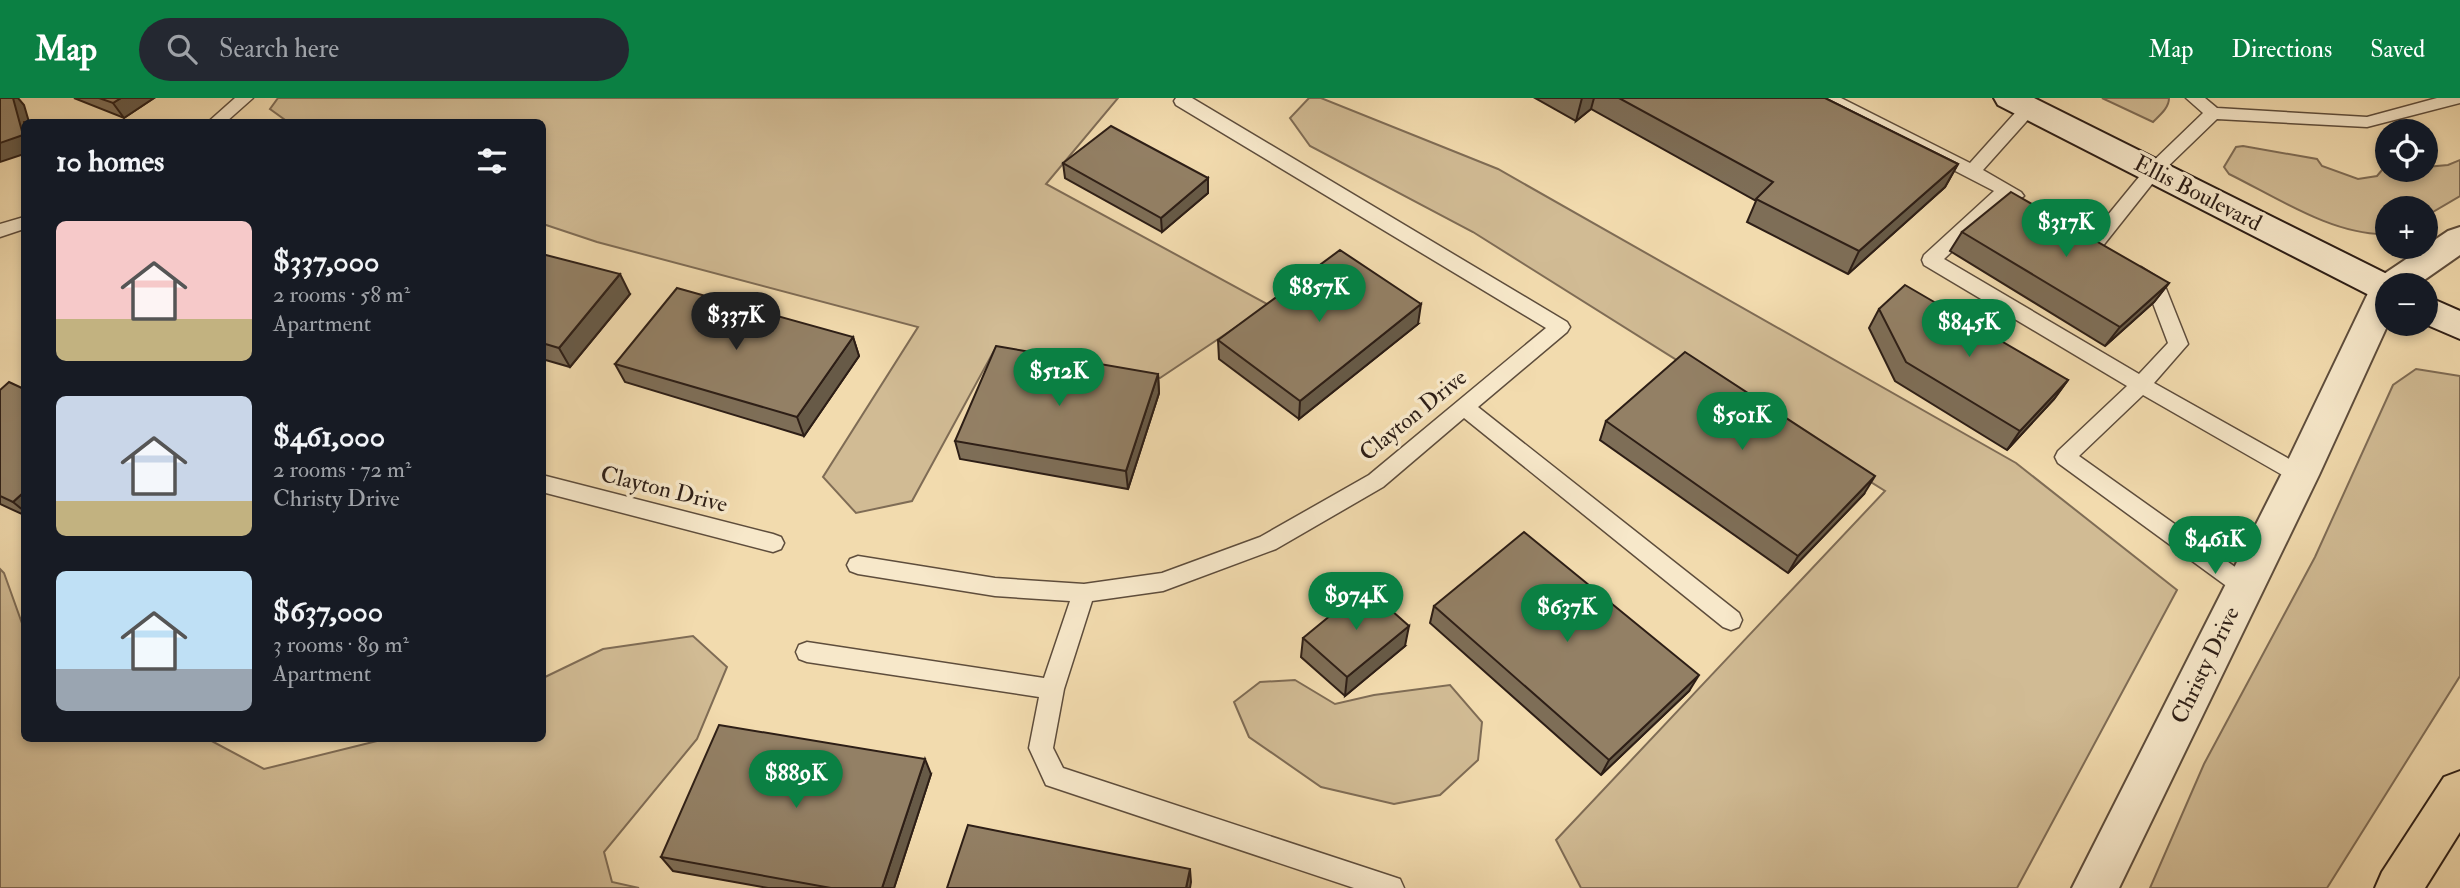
<!DOCTYPE html>
<html lang="en">
<head>
<meta charset="utf-8">
<style>
	body { margin:0; font-family:"IM FELL Double Pica",serif; background:#242831; color:#f1f3f6; height:100vh; display:flex; flex-direction:column; font-size:26px; white-space:nowrap }
	* { box-sizing:border-box; margin:0 }
	p { font-size:23px; color:#9ea1a6 }
	.icon { flex:none; width:38px; height:38px; fill:none; stroke:currentColor; stroke-width:2; stroke-linecap:round; stroke-linejoin:round }
	.map { position:relative; flex:1; overflow:hidden }
	.drawer { position:absolute; left:21px; top:21px; width:525px; height:623px; display:flex; flex-direction:column; background:#171b24; border-radius:10px; box-shadow:0 4px 10px #0003 }
	.drawer>* { flex:none }
	.fabs { position:absolute; left:2375px; top:21px; display:grid; gap:14px }
	.fabs a { display:grid; place-items:center; width:63px; height:63px; border-radius:50%; background:#171b24; box-shadow:0 4px 10px #0003; font-size:35px }
	.price { position:absolute; translate:-50% -60px; padding:0 16px; border-radius:24px; background:#0b8043; color:#fff; font-size:23px; line-height:46px; filter:drop-shadow(0 2px 4px #0008) }
	.price::after { content:''; position:absolute; left:50%; top:42px; width:21px; height:16px; margin-left:-10px; background:inherit; clip-path:polygon(0 0,100% 0,50% 100%) }
	.price.on { background:#222; color:#fff }
	ul { padding:0; list-style:none }
	li { display:flex; align-items:center; gap:21px; height:175px; padding:0 35px }
	li span { display:grid; place-items:center; flex:none; width:196px; height:140px; border-radius:10px; color:#555 }
	li>.icon { margin-inline-start:auto }
	span .icon { width:84px; height:84px; fill:#fffc; stroke-width:1 }
	li b { font-size:30px }
	h2 { display:flex; justify-content:space-between; align-items:center; height:84px; padding:0 35px; font-size:30px }
	header { display:flex; align-items:center; gap:42px; box-sizing:border-box; height:98px; padding:0 35px; background:#0b8043; color:#fff }
	header strong { font-size:33px }
	nav { display:flex; gap:38px; margin-inline-start:auto; font-size:24px }
	.search { width:490px; height:63px; background:#242831; display:flex; align-items:center; gap:18px; box-sizing:border-box; padding:0 24px; border-radius:38px; color:#9ea1a6; font-size:26px }
	.map>svg:first-child { display:block }
</style>
</head>
<body>
<header>
<strong>Map</strong>
<div class="search"><svg class="icon" aria-label="search" viewBox="0 0 24 24"><circle cx="10" cy="10" r="6"/><path d="M15 15l6 6"/></svg>Search here</div>
<nav><a>Map</a><a>Directions</a><a>Saved</a></nav>
</header>
<div class="map">
<svg width="2460" height="790" viewBox="0 0 2460 790">
	<rect width="100%" height="100%" fill="#f2dbae"/>
	<filter id="stains"><feTurbulence type="fractalNoise" baseFrequency=".00286" numOctaves="4"/><feColorMatrix values="0 0 0 0 .2 0 0 0 0 .09 0 0 0 0 .02 0 0 0 .5 -.17"/></filter>
	<radialGradient id="worn" r=".72"><stop offset=".6" stop-color="#630" stop-opacity="0"/><stop offset="1" stop-color="#630" stop-opacity=".3"/></radialGradient>
	<g fill="#d1bb94" stroke="#7f6c55" stroke-width="2">
		<path d="M278,0H1118L1046,86L1269,207L1160,280L996,249L912,403L856,415L823,379L918,229L597,144L543,126L542,24H288L270,11Z"/>
		<path d="M1309,0H1321L1498,71L2016,365L2177,492L2017,790H1581L1556,742L1885,393L1473,134L1310,48L1290,20Z"/>
		<path d="M2102,0H2169C2169,10 2160,17 2153,24Z"/>
		<path d="M2243,48L2317,61L2322,68L2358,81L2377,78L2382,72H2426V69L2448,67L2460,62V98L2426,118V110H2387V136C2334,138 2276,99 2229,76L2224,69L2236,49Z"/>
		<path d="M2416,271L2460,278V578L2327,790H2150L2204,666L2315,459L2393,287Z"/>
		<path d="M0,471L4,475L24,531V640L208,641L264,671L385,641L542,640L543,580L603,551L693,538L727,569L697,641L604,754L612,784L639,790H0Z"/>
		<path d="M1295,582L1335,606L1374,597L1450,587L1482,624L1478,662L1440,697L1394,706L1321,689L1249,639L1234,604L1260,584Z"/>
	</g>
	<g fill="none" stroke-linecap="round" stroke-linejoin="round">
		<g stroke="#5e4d3c" stroke-width="3">
			<g id="service">
				<path d="M235,0H253L226,24H208Z"/>
				<path d="M1176,0H1192L1567,224L1570,229L1567,234L1478,309L1739,515L1742,522L1739,529L1731,532L1723,529L1464,320L1383,389L1276,451L1163,493L1092,503L1064,591L1053,650L1063,670L1391,778L1400,781L1404,790H1354L1046,687L1029,650L1039,599L807,564L799,561L796,554L799,547L807,544L1044,580L1070,503L995,498L858,476L850,473L847,467L850,461L858,458L995,480L1084,486L1162,475L1260,439L1369,377L1546,230L1176,7L1174,3Z"/>
				<path d="M1820,0H1841L1970,65L2023,6H2035L2037,10L2035,14L1983,72L2021,94L2024,98L2015,104L2007,101L1944,161L2139,276L2168,245L2148,192L2132,176L2134,171L2141,169L2163,183L2188,246L2154,285L2307,371L2310,377L2307,383L2300,385L2293,383L2143,297L2079,358L2252,481L2255,488L2252,495L2244,497L2236,495L2058,365L2055,359L2058,353L2127,288L1924,167L1922,162L1924,157L1994,93L1822,4Z"/>
				<path d="M2186,0H2205L2217,10L2367,19L2437,0H2460V5L2367,29L2217,21L2160,76L2102,149C2090,152 2072,141 2065,131L2068,127L2074,125L2094,134L2148,68L2203,15Z"/>
				<path d="M24,119V131L0,139V126Z"/>
				<path d="M542,377L773,436L781,439L784,445L781,451L773,454L542,394Z"/>
			</g>
		</g>
		<g stroke="#5e4d3c" stroke-width="4">
			<path id="tertiary" d="M2460,129V157L2417,187H2387L2388,226L2319,377L2119,790H2072L2281,377L2370,191L2375,182L2448,133Z"/>
		</g>
		<g stroke="#2d1e16" stroke-width="4">
			<g id="secondary">
				<path d="M1994,0H2034L2399,182L2402,187H2387V203L2375,200L1998,7Z"/>
				<path d="M2426,198L2460,213V241L2425,226Z"/>
			</g>
		</g>
		<g stroke="#2d1e16" stroke-width="4">
			<path id="motorway" d="M2460,673V734L2425,790H2375L2382,774L2444,679Z"/>
		</g>
		<use href="#service" fill="#f7e8ca" fill-rule="evenodd"/>
		<use href="#tertiary" fill="#f7e8ca" fill-rule="evenodd"/>
		<use href="#secondary" fill="#f7e8ca" fill-rule="evenodd"/>
		<use href="#motorway" fill="#f2dbae" fill-rule="evenodd"/>
	</g>
	<g fill="#7e6e57" stroke="#2d1e16" stroke-width="2">
		<path d="M74,0H154L124,20Z"/>
		<path d="M1535,0H1825L1958,66L1945,89L1848,176L1747,124L1756,103L1591,11L1576,23Z"/>
		<path d="M1063,65L1208,80V95L1162,134L1065,80Z"/>
		<path d="M1962,134L2169,185L2154,204L2105,248L1950,153Z"/>
		<path d="M542,156L630,196L570,269L542,261Z"/>
		<path d="M1879,211L2068,282L2054,301L2007,352L1895,283L1869,230Z"/>
		<path d="M1418,226L1299,321L1219,261L1218,242Z"/>
		<path d="M853,239L859,258L804,338L625,284L615,266Z"/>
		<path d="M1158,276L1159,295L1128,391L960,361L955,343Z"/>
		<path d="M24,291V417L0,406V292Z"/>
		<path d="M1606,323L1864,396L1788,475L1600,342Z"/>
		<path d="M1434,508L1689,593L1601,677L1430,525Z"/>
		<path d="M1303,540L1405,548L1345,598L1301,559Z"/>
		<path d="M931,676L894,790H768L673,773L661,759Z"/>
	</g>
	<g fill="#675a47" stroke="#2d1e16" stroke-width="2">
		<path d="M13,0H18L24,7L29,24H24V56L0,64V45Z"/>
		<path d="M121,0H154L124,20L113,5Z"/>
		<path d="M1582,0H1594L1591,11L1576,23Z"/>
		<path d="M1958,66L1945,89L1848,176L1859,153Z"/>
		<path d="M1208,80V95L1162,134L1161,120Z"/>
		<path d="M620,176L630,196L570,269L559,250Z"/>
		<path d="M2169,185L2154,204L2105,248L2120,229Z"/>
		<path d="M1421,206L1418,226L1299,321L1300,303Z"/>
		<path d="M853,239L859,258L804,338L797,319Z"/>
		<path d="M1158,276L1159,295L1128,391L1126,373Z"/>
		<path d="M2068,282L2054,301L2007,352L2020,333Z"/>
		<path d="M1875,378L1864,396L1788,475L1798,458Z"/>
		<path d="M24,394V413L13,404Z"/>
		<path d="M1409,528L1405,548L1345,598L1347,579Z"/>
		<path d="M1699,577L1689,593L1601,677L1609,662Z"/>
		<path d="M925,661L931,676L894,790H882Z"/>
		<path d="M1190,771L1191,784L1190,790H1186Z"/>
	</g>
	<g fill="#938065" stroke="#2d1e16" stroke-width="2">
		<path d="M0,0H13L23,37L0,45Z"/>
		<path d="M99,0H121L113,5Z"/>
		<path d="M1619,0H1825L1958,66L1859,153L1756,101L1773,84Z"/>
		<path d="M1111,28L1208,80L1161,120L1063,65Z"/>
		<path d="M2011,94L2169,185L2120,229L1962,134Z"/>
		<path d="M1340,152L1421,206L1300,303L1218,242Z"/>
		<path d="M542,156L620,176L559,250L542,245Z"/>
		<path d="M1905,187L2068,282L2020,333L1906,264L1879,211Z"/>
		<path d="M677,190L853,239L797,319L615,266Z"/>
		<path d="M996,248L1158,276L1126,373L955,343Z"/>
		<path d="M1685,254L1875,378L1798,458L1606,323Z"/>
		<path d="M9,284L24,291V394L13,404L0,398V292Z"/>
		<path d="M1524,434L1699,577L1609,662L1434,508Z"/>
		<path d="M1365,489L1409,528L1347,579L1303,540Z"/>
		<path d="M719,627L925,661L882,790H831L661,759Z"/>
		<path d="M968,727L1190,771L1186,790H947Z"/>
	</g>
	<g text-anchor="middle" dominant-baseline="central" stroke-width="7" stroke-linejoin="round" paint-order="stroke">
		<g font-size="23" fill="#2d1e16" stroke="#f7e8ca">
			<text transform="translate(2198 95) rotate(27)">Ellis Boulevard</text>
			<text transform="translate(1413 317) rotate(-39)">Clayton Drive</text>
			<text transform="translate(664 391) rotate(14)">Clayton Drive</text>
			<text transform="translate(2205 567) rotate(-64)">Christy Drive</text>
		</g>
	</g>
	<rect width="100%" height="100%" filter="url(#stains)"/>
	<rect width="100%" height="100%" fill="url(#worn)"/>
</svg>
<div class="fabs">
<a><svg class="icon" aria-label="locate" viewBox="0 0 24 24"><circle cx="12" cy="12" r="6"/><path d="M12 2v4M12 18v4M2 12h4M18 12h4"/></svg></a>
<a>+</a>
<a>−</a>
</div>
<b class="price" style="left:2066px;top:161px">$317K</b>
<b class="price" style="left:1319px;top:226px">$857K</b>
<b class="price on" style="left:736px;top:254px">$337K</b>
<b class="price" style="left:1969px;top:261px">$845K</b>
<b class="price" style="left:1059px;top:310px">$512K</b>
<b class="price" style="left:1742px;top:354px">$501K</b>
<b class="price" style="left:2215px;top:478px">$461K</b>
<b class="price" style="left:1356px;top:534px">$974K</b>
<b class="price" style="left:1567px;top:546px">$637K</b>
<b class="price" style="left:796px;top:712px">$889K</b>
<section class="drawer">
<h2>10 homes<svg class="icon" aria-label="filters" viewBox="0 0 24 24"><path d="M4 7h16M4 17h16"/><circle cx="9" cy="7" r="2"/><circle cx="15" cy="17" r="2"/></svg></h2>
<ul>
<li><span style="background:linear-gradient(#f6c9c9 70%,#c2b280 0)"><svg class="icon" aria-label="home" viewBox="0 0 24 24"><path d="M3 11l9-7 9 7M6 9v11h12V9"/></svg></span><div><b>$337,000</b><p>2 rooms · 58 m²</p><p>Apartment</p></div></li>
<li><span style="background:linear-gradient(#c9d6e8 75%,#c2b280 0)"><svg class="icon" aria-label="home" viewBox="0 0 24 24"><path d="M3 11l9-7 9 7M6 9v11h12V9"/></svg></span><div><b>$461,000</b><p>2 rooms · 72 m²</p><p>Christy Drive</p></div></li>
<li><span style="background:linear-gradient(#bfe0f5 70%,#9aa5b1 0)"><svg class="icon" aria-label="home" viewBox="0 0 24 24"><path d="M3 11l9-7 9 7M6 9v11h12V9"/></svg></span><div><b>$637,000</b><p>3 rooms · 89 m²</p><p>Apartment</p></div></li>
</ul>
</section>
</div>
</body>
</html>
